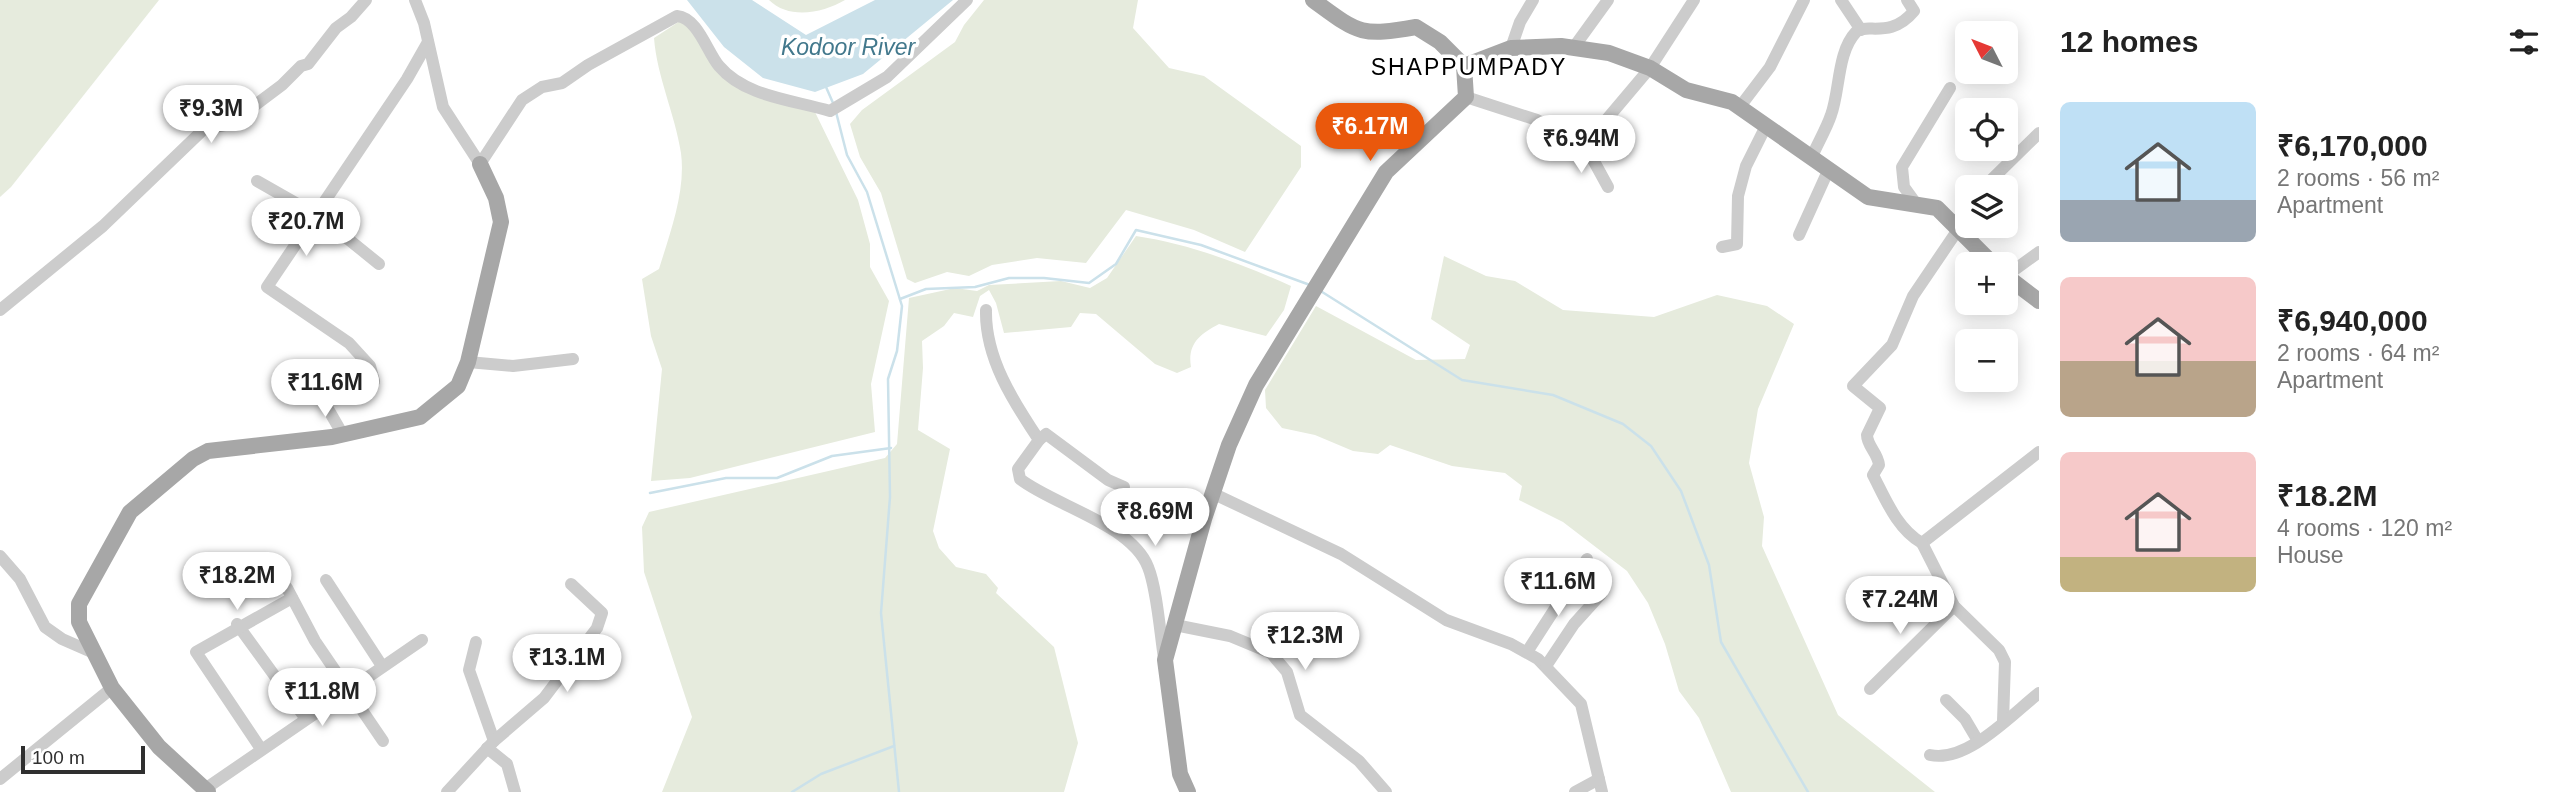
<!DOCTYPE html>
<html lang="en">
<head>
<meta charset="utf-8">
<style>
	body { margin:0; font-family:Helvetica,sans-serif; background:#f2f2f2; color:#222; height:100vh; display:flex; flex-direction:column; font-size:26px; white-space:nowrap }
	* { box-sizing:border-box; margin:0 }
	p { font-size:23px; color:#767676 }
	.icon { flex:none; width:38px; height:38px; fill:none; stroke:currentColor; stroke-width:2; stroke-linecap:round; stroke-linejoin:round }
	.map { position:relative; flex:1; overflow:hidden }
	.sheet { display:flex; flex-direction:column; background:#fff; width:525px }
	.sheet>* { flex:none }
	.needle { width:46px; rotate:312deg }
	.fabs { position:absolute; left:1955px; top:21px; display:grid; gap:14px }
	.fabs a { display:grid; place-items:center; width:63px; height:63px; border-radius:10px; background:#fff; box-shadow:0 4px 18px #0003; font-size:35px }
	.scale { position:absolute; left:21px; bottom:18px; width:124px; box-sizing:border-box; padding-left:7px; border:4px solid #2f2f2f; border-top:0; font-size:19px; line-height:24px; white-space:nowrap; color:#2f2f2f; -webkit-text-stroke:5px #fff; paint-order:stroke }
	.price { position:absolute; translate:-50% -60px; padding:0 16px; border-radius:24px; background:#fff; color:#222; font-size:23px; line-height:46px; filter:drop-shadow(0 2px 4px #0008) }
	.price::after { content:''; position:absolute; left:50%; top:42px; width:21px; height:16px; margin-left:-10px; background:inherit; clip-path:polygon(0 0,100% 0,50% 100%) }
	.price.selected { background:#ea580c; color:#fff }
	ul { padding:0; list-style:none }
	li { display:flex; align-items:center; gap:21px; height:175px; padding:0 21px }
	li span { display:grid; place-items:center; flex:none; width:196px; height:140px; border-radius:10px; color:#555 }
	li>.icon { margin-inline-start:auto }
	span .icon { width:84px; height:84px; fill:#fffc; stroke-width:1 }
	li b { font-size:30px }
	h2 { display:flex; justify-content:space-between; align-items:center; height:84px; padding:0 21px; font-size:30px }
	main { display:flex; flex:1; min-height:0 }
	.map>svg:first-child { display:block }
</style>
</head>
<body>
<main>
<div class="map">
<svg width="2039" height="792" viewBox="0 0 2039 792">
	<rect width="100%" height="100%" fill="#fff"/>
	<g fill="#e6ebdd">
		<path d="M0,0H159L11,187L0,197Z"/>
		<path d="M769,0H845C823,13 789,20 769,0Z"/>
		<path d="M984,0H1138L1133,28L1169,68L1204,76L1301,146V167L1245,252L1194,230L1126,210L1086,263L1037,258L992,265L969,276L947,272L915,283L907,279L881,193L860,157L850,124L862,110L955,42L964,25Z"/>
		<path d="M680,21L689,25L728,78L813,108L858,200L870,244V267L889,301L871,384L875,432L690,478L651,481L662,369L651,336L642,279L659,269C670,233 686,191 681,153C675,114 657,77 654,38Z"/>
		<path d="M1136,236C1190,244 1242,264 1291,286L1284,310L1266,336L1219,324C1200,334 1187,344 1191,367L1177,373L1155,364L1096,314L1080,313L1071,327L1004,333L996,303L989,290L980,296L973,317L954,313L944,326L922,341L923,368L918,430L950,449L933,531L939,548L956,567L986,574L998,588L996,593L1054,647L1078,743L1064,792H662L692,717L644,572L642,527L649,512L885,458L897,444L909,298L955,288L977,291L989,285L1061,281L1090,288L1107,278Z"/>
		<path d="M1444,256L1486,276L1515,281L1563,310L1654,317L1717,295L1767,306L1794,324L1758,409L1749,463L1764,517L1762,546L1838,715L1935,792H1731L1699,718L1679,691L1665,644L1648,603L1627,571L1563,522L1519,500L1522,486L1505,473L1452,466L1390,445L1378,454L1353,451L1315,435L1282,428L1266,408L1265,390L1316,306L1416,360L1465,359L1470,345L1431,319Z"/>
	</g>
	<path fill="#cbe1ea" d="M687,0H752L806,35L875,0H953L863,74L815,92L763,78L724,47Z"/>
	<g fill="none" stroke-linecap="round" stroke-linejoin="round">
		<g stroke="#cbe1ea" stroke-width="2.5">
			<path d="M826,87L833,103"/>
			<path d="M836,112L847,155L867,192L902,306L897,351L888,379L890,497L881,613L899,792"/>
			<path d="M1319,290L1462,380L1553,395L1623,424L1651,446L1681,491L1709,565L1721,642L1808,792"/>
			<path d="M900,299L926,289L975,287L1009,278H1044L1089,283L1116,264L1136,230L1201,245L1310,285"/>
			<path d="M650,493L726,478H777L832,456L891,448"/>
			<path d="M792,792L821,774L894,746"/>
		</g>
		<g stroke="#ccc" stroke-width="12">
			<path d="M415,0L424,23L443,107L480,164L522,100L542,87L562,83L588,65L677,16C698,18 707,52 719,66C745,97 794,100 830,111L887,77L967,0"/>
			<path d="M1841,0L1861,30"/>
			<path d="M1574,47L1608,0"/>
			<path d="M1511,48L1520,22L1533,0"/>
			<path d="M1466,97L1537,120L1585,145L1608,187"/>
			<path d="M1739,108L1770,67L1804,0"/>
			<path d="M1585,145L1650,68L1694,0"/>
			<path d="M1811,159C1817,144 1826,130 1831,115C1840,91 1837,52 1856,32C1866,22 1890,40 1914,11L1907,0"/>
			<path d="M257,181L322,218L379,264"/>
			<path d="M1984,187L2039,133"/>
			<path d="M1917,205L1904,187L1902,167L1950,88"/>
			<path d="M1953,226L1967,208"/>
			<path d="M1957,231L1913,296L1892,345L1853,386L1880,408L1867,435C1867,446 1878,453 1879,465L1873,475C1885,498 1897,529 1922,543L2039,452"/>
			<path d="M1799,235L1828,171"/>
			<path d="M1722,247L1737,244L1738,196L1746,166L1765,128"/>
			<path d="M2006,276L2039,252"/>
			<path d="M0,310L103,226L204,129L230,124L282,85L301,66L308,64L336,28L351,17L366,0"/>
			<path d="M986,310C985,358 1013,401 1039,440L1018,469L1020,479C1053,505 1131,524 1148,567C1157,589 1160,633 1164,658"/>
			<path d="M468,362L513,366L573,359"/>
			<path d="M343,435L324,402L374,381L370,366L349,343L267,287L407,79L428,42"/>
			<path d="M1039,440L1046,434L1108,480L1124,487"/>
			<path d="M1212,493L1341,554L1446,620L1511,644L1538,659L1581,704L1602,792"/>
			<path d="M1922,543L1954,606L1999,650L2005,662L2003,721"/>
			<path d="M0,556L20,579L45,627L62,639L94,653"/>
			<path d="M326,580L382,666"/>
			<path d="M287,588L315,641L383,741"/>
			<path d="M237,624L306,719"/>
			<path d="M1175,625L1230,636L1271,653L1287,672L1300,715L1359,761L1386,792"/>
			<path d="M476,642L469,670L494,741"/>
			<path d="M1527,652L1587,559"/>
			<path d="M1546,666L1574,624L1601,594"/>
			<path d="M1870,689L1954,606"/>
			<path d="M1946,700L1965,719L1978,741"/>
			<path d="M487,748L507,764L515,792"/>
			<path d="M261,749L196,652L292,598"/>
			<path d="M1930,755C1967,763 2011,715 2039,693"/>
			<path d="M0,779L112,688"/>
			<path d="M205,789L422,640"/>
			<path d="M447,792L494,741L544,698L597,628L602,613L571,584"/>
			<path d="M1575,792L1599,779"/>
		</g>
		<g stroke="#a7a7a7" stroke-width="16">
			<path d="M1313,0C1358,33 1360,37 1416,27L1440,42L1464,66L1511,48L1561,46L1609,53L1650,68L1686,90L1732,102L1868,197L1937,208L1993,264"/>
			<path d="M2006,276L2039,301"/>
			<path d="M208,792L159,747L112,688L79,622V604L130,512L193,459L208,451L332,437L420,417L458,386L468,362L501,222L496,198L480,164"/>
			<path d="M1188,792L1180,774L1165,660L1204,519L1229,445L1256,385L1386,172L1466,97L1464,66"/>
		</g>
	</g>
	<g text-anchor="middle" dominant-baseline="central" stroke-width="7" stroke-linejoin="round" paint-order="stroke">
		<g font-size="23" font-style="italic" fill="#42788c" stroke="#fff">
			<text x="848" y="47">Kodoor River</text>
		</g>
		<g font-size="23" letter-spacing="2" fill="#000" stroke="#fff">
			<text x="1469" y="67">SHAPPUMPADY</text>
		</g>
	</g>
</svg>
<div class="fabs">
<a><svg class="needle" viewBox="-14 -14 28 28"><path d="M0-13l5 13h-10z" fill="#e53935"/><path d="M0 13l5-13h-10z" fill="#767676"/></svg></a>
<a><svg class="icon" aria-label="locate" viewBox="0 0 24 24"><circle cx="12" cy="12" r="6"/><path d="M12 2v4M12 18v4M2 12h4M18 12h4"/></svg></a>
<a><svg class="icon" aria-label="layers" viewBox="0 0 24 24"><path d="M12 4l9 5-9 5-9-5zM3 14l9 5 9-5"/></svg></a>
<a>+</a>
<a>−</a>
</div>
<div class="scale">100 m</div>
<b class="price" style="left:211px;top:145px">₹9.3M</b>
<b class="price selected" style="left:1370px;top:163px">₹6.17M</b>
<b class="price" style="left:1581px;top:175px">₹6.94M</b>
<b class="price" style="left:306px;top:258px">₹20.7M</b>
<b class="price" style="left:325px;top:419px">₹11.6M</b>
<b class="price" style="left:1155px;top:548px">₹8.69M</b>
<b class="price" style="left:237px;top:612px">₹18.2M</b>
<b class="price" style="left:1558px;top:618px">₹11.6M</b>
<b class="price" style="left:1900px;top:636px">₹7.24M</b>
<b class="price" style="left:1305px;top:672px">₹12.3M</b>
<b class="price" style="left:567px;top:694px">₹13.1M</b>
<b class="price" style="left:322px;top:728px">₹11.8M</b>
</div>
<section class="sheet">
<h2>12 homes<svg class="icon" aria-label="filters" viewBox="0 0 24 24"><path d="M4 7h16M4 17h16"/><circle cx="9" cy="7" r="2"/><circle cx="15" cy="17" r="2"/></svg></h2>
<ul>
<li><span style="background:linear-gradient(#bfe0f5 70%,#9aa5b1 0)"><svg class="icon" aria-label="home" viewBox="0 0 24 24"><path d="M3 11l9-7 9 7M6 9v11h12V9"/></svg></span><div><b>₹6,170,000</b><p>2 rooms · 56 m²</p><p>Apartment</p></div></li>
<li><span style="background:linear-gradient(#f6c9c9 60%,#b9a48a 0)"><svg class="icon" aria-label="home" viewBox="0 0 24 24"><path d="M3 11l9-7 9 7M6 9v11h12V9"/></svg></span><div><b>₹6,940,000</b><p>2 rooms · 64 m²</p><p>Apartment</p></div></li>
<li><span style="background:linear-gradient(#f6c9c9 75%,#c2b280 0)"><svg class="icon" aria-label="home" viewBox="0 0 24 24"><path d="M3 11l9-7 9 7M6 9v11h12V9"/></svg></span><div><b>₹18.2M</b><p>4 rooms · 120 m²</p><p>House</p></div></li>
</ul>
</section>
</main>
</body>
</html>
